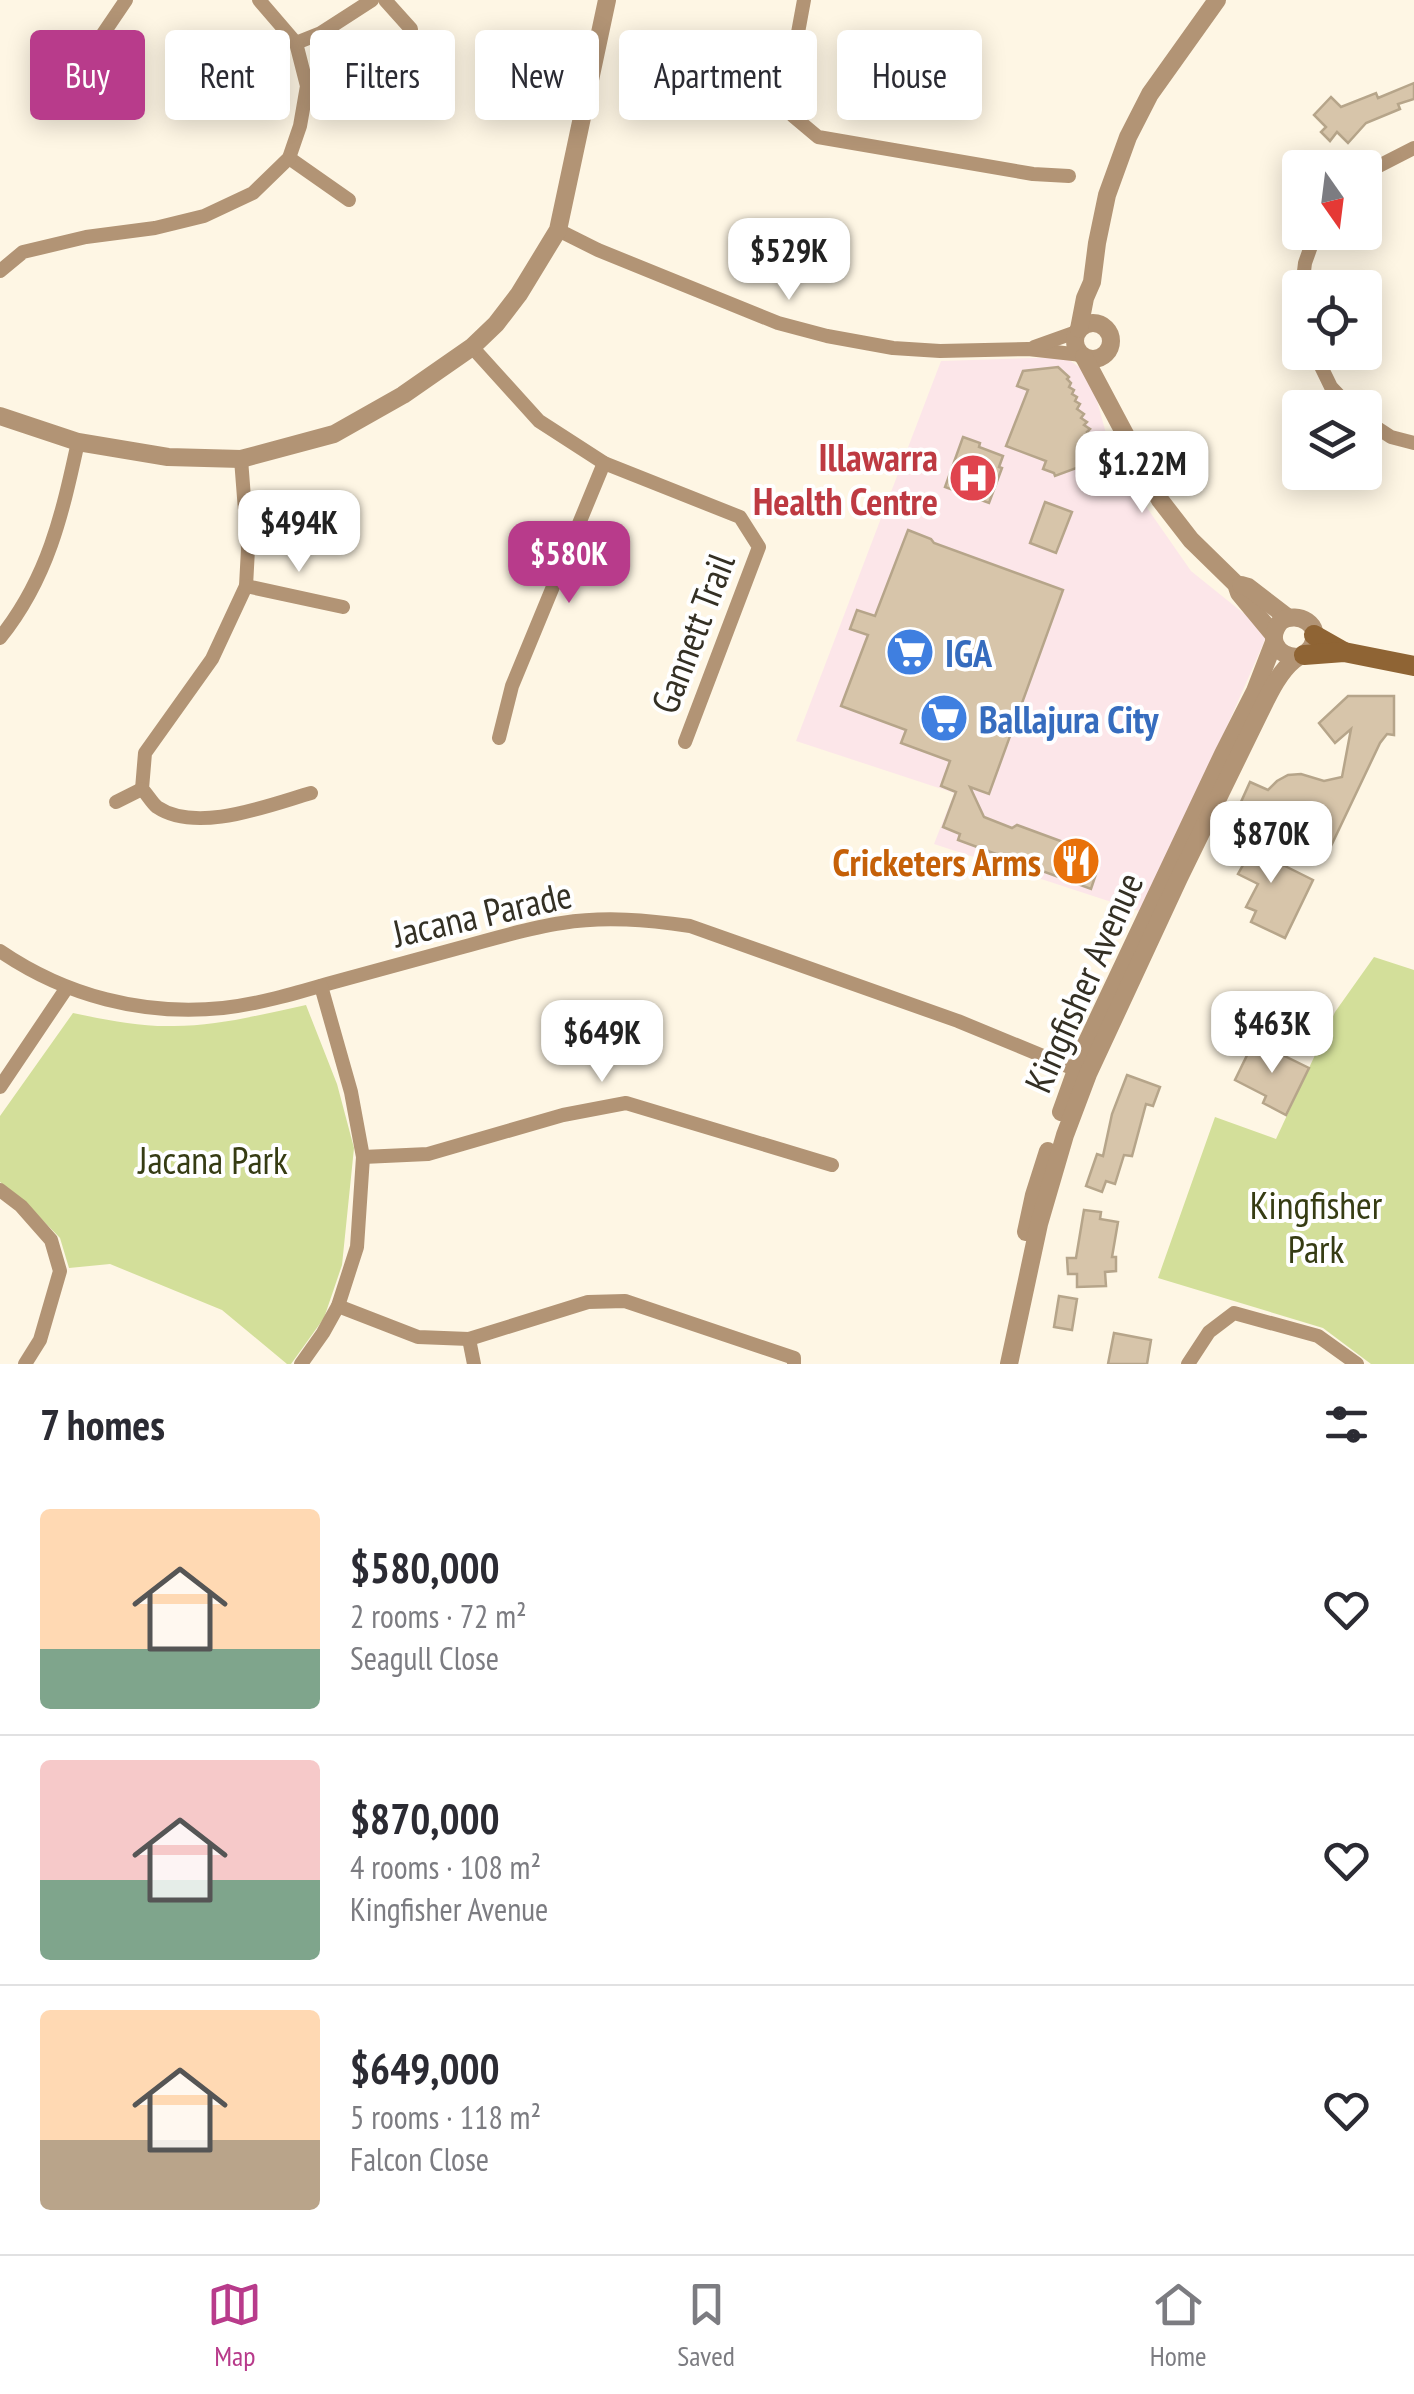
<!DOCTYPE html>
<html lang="en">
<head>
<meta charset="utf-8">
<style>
	body { margin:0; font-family:"PT Sans Narrow",sans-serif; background:#f2f2f3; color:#2b2b33; height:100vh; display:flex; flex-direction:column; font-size:38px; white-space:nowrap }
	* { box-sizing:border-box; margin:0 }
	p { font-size:32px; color:#7c7c81 }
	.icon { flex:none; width:55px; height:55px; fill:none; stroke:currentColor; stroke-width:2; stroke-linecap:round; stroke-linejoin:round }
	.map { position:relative; height:1364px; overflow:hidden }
	.panel { display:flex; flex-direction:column; background:#fff; flex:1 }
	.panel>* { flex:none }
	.hud { position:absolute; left:30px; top:30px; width:1355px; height:90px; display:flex; gap:20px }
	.needle { width:65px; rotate:166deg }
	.tools { position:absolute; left:1282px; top:150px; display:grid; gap:20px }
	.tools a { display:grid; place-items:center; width:100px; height:100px; border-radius:10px; background:#fff; box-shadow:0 5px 25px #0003; font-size:50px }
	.price { position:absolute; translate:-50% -85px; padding:0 22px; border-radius:20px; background:#fff; color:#222; font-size:32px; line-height:65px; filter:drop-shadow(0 2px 5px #0008) }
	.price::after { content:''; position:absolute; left:50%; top:60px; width:30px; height:22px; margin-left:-15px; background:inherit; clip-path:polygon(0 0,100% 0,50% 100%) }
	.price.on { background:#b83b8b; color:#fff }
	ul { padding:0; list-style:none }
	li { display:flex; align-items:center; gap:30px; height:250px; padding:0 40px }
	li+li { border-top:2px solid #e1e1e2 }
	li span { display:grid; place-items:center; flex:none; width:280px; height:200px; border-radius:10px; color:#555 }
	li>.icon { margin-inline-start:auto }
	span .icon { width:120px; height:120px; fill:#fffc; stroke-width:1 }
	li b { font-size:42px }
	h2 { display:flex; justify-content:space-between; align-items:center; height:120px; padding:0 40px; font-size:42px }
	.chip { padding:0 35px; border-radius:10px; background:#fff; box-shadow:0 5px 25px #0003; font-size:35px; line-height:90px }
	.chip.on { background:#b83b8b; color:#fff }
	.menu { display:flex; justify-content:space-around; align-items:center; height:140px; border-top:2px solid #e1e1e2; background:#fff; font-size:28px; color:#7c7c81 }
	.menu a { display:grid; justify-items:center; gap:5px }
	.menu .on { color:#b83b8b }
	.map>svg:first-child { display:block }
</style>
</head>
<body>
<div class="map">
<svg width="1414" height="1364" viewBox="0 0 1414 1364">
	<rect width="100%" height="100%" fill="#fef6e4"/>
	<path fill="#fce6e9" d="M1065,357L1090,375L1113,459L1191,571L1268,633L1145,913L934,844L954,793L796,741L941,361Z"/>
	<g fill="#d3df9a">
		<path d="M1374,957L1414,970V1364H1371L1323,1328L1158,1278L1215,1117L1276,1139L1335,1012Z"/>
		<path d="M306,1005L337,1084L354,1148L342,1265L324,1318L291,1364H287L222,1310L110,1264L69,1268L60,1238L24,1201L0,1182V1116L73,1013C106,1020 140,1027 174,1026C219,1026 263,1014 306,1005Z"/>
	</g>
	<g fill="#d7c5aa" stroke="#b6a58a" stroke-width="2.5">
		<path d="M1414,83V99L1398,104L1400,109L1366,123L1348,143L1337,132L1330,141L1321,132L1326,127L1314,115L1331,97L1341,107L1376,93L1378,98Z"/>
		<path d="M1058,367L1069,377L1067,379L1071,383L1069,387L1074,390L1072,394L1077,397L1075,401L1080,404L1077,409L1084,414L1081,418L1087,422L1084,425L1090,429L1087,432L1092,436L1090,439L1098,460L1055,476L1054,473L1043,469L1046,461L1006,446L1028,390L1017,386L1023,371Z"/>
		<path d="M963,437L980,443L979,447L1003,456L999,467L1002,468L989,503L945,487Z"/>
		<path d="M1045,502L1072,512L1056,553L1030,543Z"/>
		<path d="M908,530L931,539L934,543L1063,590L989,794L970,787L984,817L1012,828L1017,825L1085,850L1088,859L1084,870L1096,874L1091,889L958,840L960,834L943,827L956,792L941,786L950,761L901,743L906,730L841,706L868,635L850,629L857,610L875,616Z"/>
		<path d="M1348,696H1394V735L1387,734L1380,743L1331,846L1241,802L1250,782L1268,790L1277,781L1288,775L1301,774L1324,781L1342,777L1351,729L1335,743L1319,723Z"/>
		<path d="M1235,838L1271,855L1276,845L1289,852L1283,865L1313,880L1285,938L1251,922L1256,911L1246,907L1258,884L1238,874L1243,865L1226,856Z"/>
		<path d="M1254,1041L1309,1068L1286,1115L1263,1103L1266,1096L1235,1080Z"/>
		<path d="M1127,1075L1160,1087L1153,1106L1146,1104L1132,1156L1124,1155L1115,1184L1106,1181L1102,1192L1086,1186L1097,1154L1103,1156L1112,1114Z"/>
		<path d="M1084,1210L1101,1212L1100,1219L1118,1222L1112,1257H1116V1271L1105,1272L1106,1286L1077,1287V1274H1068L1067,1258H1076Z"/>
		<path d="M1059,1296L1077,1299L1072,1330L1054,1327Z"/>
		<path d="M1114,1333L1151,1340L1147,1364H1108Z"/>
	</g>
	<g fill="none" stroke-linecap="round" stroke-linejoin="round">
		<g stroke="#b29475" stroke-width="14">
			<path d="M385,0L411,29"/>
			<path d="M804,0L786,98L793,116L818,137L1033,174L1069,176"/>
			<path d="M103,34L126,0"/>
			<path d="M296,43L321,33L372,0"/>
			<path d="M289,158L349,200"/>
			<path d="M1365,173L1414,148"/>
			<path d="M558,230L598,250L778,323L827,336L893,348L940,351L1028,349L1082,355"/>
			<path d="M0,271L23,252L86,237L155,228L204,216L253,193L289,158L300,126L307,86L296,43L259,0"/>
			<path d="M1302,288L1305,263L1316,232"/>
			<path d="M472,347L539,421L604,463L740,517L759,547L685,742"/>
			<path d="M1034,347L1076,332"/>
			<path d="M1314,352L1331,387L1351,408"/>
			<path d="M1365,420L1391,437L1414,443"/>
			<path d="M241,459L248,549L246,586L212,659L145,753L142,789C147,794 152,803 157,807C197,834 269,805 311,793"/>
			<path d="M246,586L343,607"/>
			<path d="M0,638C48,578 62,515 78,442"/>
			<path d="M499,738L512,686L604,463"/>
			<path d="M116,802L142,789"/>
			<path d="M0,951C66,996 143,1016 223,1008C258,1004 293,994 327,984C371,972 415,960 459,948C493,939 527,928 562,923C605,916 648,920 690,926L958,1021L1084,1073"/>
			<path d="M0,1087L66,989"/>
			<path d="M363,1157L428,1154L563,1115L626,1103L832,1165"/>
			<path d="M0,1190L21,1206L51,1240L60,1271L40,1340L25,1364"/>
			<path d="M338,1306L418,1337L469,1339L588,1302L625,1301L794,1358V1364"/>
			<path d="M469,1339L474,1364"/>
			<path d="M301,1364L323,1333L338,1306L357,1247L363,1157L351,1092L321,986"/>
			<path d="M1188,1364L1209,1332L1234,1313L1318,1336L1357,1364"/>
		</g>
		<g stroke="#b29475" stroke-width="18">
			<circle cx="1093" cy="341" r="18"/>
			<path d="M1079,329L1085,298L1092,282L1097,243L1107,195L1128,137L1150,94L1217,0"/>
			<path d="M1084,357L1160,500L1191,540L1236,584L1239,593L1273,634"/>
			<path d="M0,416L78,442L168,457L241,459L334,434L403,395L472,347L496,324L519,294L558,230L607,0"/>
			<path d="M1241,585L1248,587L1287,617"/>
			<path d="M1061,1112L1084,1048L1223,754L1255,691L1274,642"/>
			<path d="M1026,1232L1034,1195L1048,1151"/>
			<path d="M1009,1364L1039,1224L1065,1135L1088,1074L1179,878L1259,714C1268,696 1278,673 1294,660C1300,655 1308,654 1312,646C1323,624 1298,611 1281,621C1267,637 1275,655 1296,657"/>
		</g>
		<g stroke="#8f6434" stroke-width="20">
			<path d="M1314,635L1344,652"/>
			<path d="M1304,655L1344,652L1414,666"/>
		</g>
	</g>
	<defs>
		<g id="hospital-disc" transform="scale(2.5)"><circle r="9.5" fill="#e0444e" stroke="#fff"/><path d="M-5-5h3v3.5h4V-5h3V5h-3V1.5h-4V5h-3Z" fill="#fff"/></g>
		<g id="supermarket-disc" transform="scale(2.5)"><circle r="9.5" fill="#3f7fe0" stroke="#fff"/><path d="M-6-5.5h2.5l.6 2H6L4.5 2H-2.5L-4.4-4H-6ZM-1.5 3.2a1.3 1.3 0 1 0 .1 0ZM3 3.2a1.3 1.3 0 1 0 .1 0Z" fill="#fff"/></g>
		<g id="restaurant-disc" transform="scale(2.5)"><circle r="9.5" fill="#e8710a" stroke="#fff"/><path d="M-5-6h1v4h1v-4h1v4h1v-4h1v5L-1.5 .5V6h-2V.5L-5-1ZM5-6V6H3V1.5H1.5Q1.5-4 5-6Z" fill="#fff"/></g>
	</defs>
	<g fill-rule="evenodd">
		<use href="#hospital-disc" x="973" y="478"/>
		<use href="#supermarket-disc" x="910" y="652"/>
		<use href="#supermarket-disc" x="944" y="718"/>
		<use href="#restaurant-disc" x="1076" y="861"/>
	</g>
	<g text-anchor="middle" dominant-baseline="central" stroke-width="8" stroke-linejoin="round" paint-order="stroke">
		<g font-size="38" font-weight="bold" fill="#be3a42" stroke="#fff" text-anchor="end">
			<text x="938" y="456">Illawarra<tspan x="938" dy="44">Health Centre</tspan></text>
		</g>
		<g font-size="38" fill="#343024" stroke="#fff">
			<text transform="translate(692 633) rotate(-69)">Gannett Trail</text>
			<text transform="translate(482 913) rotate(-13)">Jacana Parade</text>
			<text transform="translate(1083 982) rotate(-66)">Kingfisher Avenue</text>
		</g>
		<g font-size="38" font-weight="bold" fill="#366cbe" stroke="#fff" text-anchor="start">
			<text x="945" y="652">IGA</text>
			<text x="979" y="718">Ballajura City</text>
		</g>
		<g font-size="38" font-weight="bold" fill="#c56008" stroke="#fff" text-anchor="end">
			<text x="1041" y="861">Cricketers Arms</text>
		</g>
		<g font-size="38" fill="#363c13" stroke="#fff">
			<text x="213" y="1159">Jacana Park</text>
			<text x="1316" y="1204">Kingfisher<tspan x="1316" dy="44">Park</tspan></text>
		</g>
	</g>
</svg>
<div class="tools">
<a><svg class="needle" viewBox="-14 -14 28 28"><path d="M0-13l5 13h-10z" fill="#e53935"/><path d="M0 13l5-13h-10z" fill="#7c7c81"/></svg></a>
<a><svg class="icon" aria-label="locate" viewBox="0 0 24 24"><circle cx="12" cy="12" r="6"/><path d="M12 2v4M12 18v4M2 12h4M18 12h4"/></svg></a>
<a><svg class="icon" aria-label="layers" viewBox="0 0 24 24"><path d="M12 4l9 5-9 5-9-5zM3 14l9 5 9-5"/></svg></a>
</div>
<b class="price" style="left:789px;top:303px">$529K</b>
<b class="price" style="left:1142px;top:516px">$1.22M</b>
<b class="price" style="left:299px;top:575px">$494K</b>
<b class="price on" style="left:569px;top:606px">$580K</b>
<b class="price" style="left:1271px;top:886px">$870K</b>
<b class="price" style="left:1272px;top:1076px">$463K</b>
<b class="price" style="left:602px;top:1085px">$649K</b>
<div class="hud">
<a class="chip on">Buy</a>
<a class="chip">Rent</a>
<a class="chip">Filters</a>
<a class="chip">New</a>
<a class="chip">Apartment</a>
<a class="chip">House</a>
</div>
</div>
<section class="panel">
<h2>7 homes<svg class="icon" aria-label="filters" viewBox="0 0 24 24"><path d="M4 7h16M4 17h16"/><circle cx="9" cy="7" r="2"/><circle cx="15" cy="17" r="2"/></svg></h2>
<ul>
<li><span style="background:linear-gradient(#ffd9b3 70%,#7fa58c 0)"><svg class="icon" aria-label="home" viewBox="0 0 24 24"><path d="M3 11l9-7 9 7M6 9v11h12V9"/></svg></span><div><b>$580,000</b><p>2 rooms · 72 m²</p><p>Seagull Close</p></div><svg class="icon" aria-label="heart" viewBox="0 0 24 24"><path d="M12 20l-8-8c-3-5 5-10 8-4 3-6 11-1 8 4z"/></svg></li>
<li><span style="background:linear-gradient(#f6c9c9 60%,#7fa58c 0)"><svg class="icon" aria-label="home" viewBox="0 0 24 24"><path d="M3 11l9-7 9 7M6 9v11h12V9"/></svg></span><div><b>$870,000</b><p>4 rooms · 108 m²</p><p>Kingfisher Avenue</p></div><svg class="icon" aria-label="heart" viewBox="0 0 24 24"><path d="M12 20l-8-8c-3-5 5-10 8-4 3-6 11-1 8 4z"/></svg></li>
<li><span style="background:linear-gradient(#ffd9b3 65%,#b9a48a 0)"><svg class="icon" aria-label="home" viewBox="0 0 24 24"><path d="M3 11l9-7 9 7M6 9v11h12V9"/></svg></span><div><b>$649,000</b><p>5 rooms · 118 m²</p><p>Falcon Close</p></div><svg class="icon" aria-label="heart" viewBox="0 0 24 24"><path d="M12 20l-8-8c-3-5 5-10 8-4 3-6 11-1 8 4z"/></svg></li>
</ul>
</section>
<nav class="menu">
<a class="on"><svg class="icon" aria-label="map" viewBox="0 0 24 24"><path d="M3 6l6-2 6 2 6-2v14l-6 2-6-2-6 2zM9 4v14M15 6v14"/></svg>Map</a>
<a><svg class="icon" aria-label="saved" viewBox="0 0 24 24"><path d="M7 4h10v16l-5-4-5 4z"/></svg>Saved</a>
<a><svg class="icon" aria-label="home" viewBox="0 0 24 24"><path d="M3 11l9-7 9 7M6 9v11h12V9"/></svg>Home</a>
</nav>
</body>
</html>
